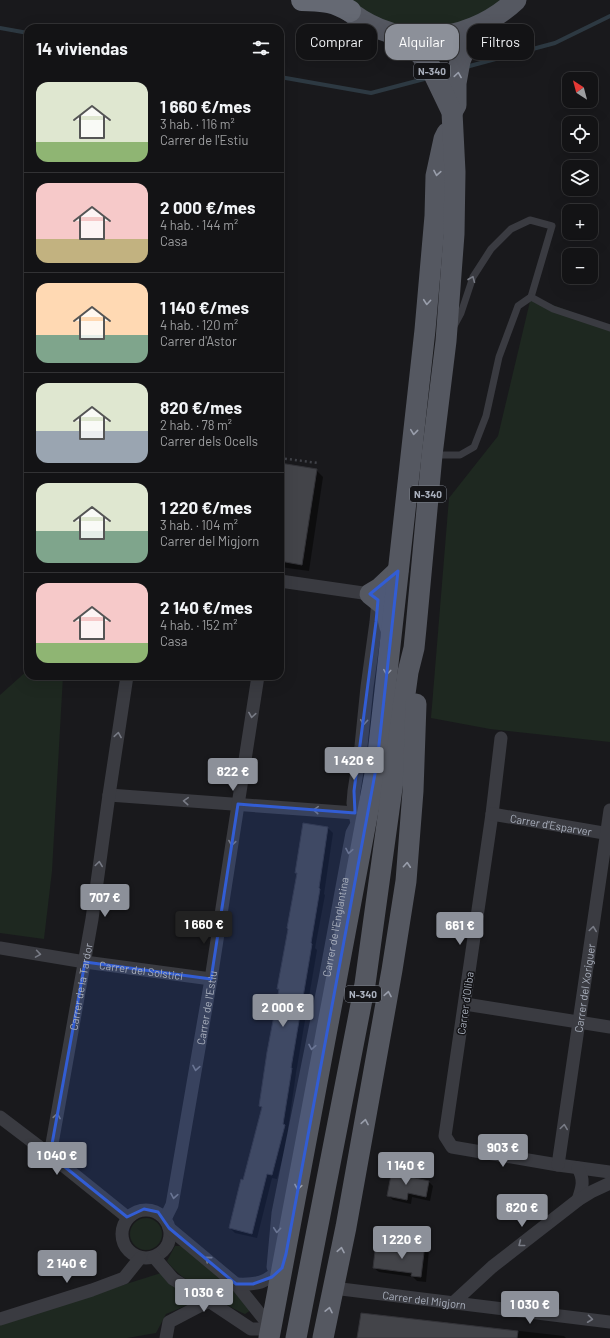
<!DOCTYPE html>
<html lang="es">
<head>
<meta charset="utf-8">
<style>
	body { margin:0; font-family:Barlow,sans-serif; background:#202022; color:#f1f3f6; height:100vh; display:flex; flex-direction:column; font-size:15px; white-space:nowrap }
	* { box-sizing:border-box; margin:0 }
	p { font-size:13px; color:#9d9ea0 }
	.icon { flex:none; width:22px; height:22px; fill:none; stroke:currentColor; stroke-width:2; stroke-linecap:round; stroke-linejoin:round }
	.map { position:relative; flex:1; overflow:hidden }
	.sheet { position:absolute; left:24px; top:24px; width:260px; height:656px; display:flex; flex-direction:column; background:#131315; border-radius:12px; box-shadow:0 4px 16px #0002,0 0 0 1px #323234 }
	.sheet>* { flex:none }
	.hud { position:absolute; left:296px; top:24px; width:254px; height:36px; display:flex; gap:8px }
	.needle { width:26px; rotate:324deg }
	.buttons { position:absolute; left:562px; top:72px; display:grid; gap:8px }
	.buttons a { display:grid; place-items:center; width:36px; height:36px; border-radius:8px; background:#131315; box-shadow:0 4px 16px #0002,0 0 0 1px #323234; font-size:20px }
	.price { position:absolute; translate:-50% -34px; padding:0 9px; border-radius:4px; background:#8c9099; color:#fff; font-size:13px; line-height:26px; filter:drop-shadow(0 1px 2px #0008) }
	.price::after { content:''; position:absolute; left:50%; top:24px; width:12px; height:9px; margin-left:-6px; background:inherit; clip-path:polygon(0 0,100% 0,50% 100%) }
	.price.current { background:#222; color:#fff }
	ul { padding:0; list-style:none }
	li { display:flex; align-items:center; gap:12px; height:100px; padding:0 12px }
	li+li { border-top:1px solid #323234 }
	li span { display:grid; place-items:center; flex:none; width:112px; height:80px; border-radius:12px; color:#555 }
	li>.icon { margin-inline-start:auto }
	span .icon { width:48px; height:48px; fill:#fffc; stroke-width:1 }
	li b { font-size:17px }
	h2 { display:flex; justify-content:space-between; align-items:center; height:48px; padding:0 12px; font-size:17px }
	.chip { padding:0 14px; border-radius:12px; background:#131315; box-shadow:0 4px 16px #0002,0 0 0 1px #323234; font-size:14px; line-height:36px }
	.chip.current { background:#8c9099; color:#fff }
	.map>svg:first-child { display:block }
</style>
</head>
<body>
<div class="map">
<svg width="610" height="1338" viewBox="0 0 610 1338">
	<rect width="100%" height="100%" fill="#19191c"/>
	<g fill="#1e2820">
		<path d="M348,0H503L469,22L409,30L379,21Z"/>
		<path d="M531,297L610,326V742L490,729L431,718L449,498L498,436Z"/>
		<path d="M28,670V676H63L52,871L44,939L0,933V695Z"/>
		<circle cx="146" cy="1234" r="16"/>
		<path d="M175,1246H187L248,1303L251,1310L245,1314C224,1305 180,1280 167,1261Z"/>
		<path d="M161,1273L197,1301L166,1314L156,1333L127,1338H0V1324Z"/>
	</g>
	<g fill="#0007">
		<path d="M280,464L316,470L323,477L309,571L280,567Z"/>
		<path d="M328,828L333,833L324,894L325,895L315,948L317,950L296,1073L288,1129L290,1131L277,1179L272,1178L257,1238L235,1233L230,1228L263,1108L260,1106L279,990L278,988L298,874L296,873Z"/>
		<path d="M411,1174L416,1179L429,1182L433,1186L430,1201L412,1197L411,1204L393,1200L388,1195Z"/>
		<path d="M424,1245L429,1250L426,1282L417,1281L413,1277L379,1272L374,1268Z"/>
		<path d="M511,1330L564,1336L566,1338H358Z"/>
	</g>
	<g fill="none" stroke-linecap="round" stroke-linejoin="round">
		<g stroke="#2d3942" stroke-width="4">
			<path d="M0,28L28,33"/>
			<path d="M466,67L555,43L610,16"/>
			<path d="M280,77L371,93L428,78"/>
		</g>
	</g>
	<g fill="#434449" stroke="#333338">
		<path d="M280,463L317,469L302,565L280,561Z"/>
		<path d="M303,823L328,827L319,888L320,889L311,943L312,944L291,1068H292L283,1124L285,1125L272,1175L267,1174L252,1234L229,1228L241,1179L243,1180L262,1107L259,1106L267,1052L279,989H277L288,929L287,928L297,873H295Z"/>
		<path d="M392,1170L412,1173L411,1177L429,1181L426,1197L408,1193L407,1200L387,1196Z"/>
		<path d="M413,1243L425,1244L421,1277L411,1276L412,1273L373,1268L375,1251L399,1252L400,1248L412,1249Z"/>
		<path d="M361,1313L518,1331L517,1338H357Z"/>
	</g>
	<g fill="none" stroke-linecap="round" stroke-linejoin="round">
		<path stroke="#404248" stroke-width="2.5" stroke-dasharray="2 3" stroke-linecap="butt" d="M280,458L318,463"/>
		<g stroke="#3a3b41" stroke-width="7">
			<path d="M454,326L461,313L473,277L491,249L511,229L530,220L552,226L531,297L553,309L610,328"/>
			<path d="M434,455H460L474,447L486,416L499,357L518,306L531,297"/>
		</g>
		<g stroke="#3a3b41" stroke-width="13">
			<path d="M280,581L370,594"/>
			<path d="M501,738L492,814L445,1136L452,1147L558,1165L610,1172"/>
			<path d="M109,795L355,813"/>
			<path id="s1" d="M492,814L610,834"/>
			<path id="s2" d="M0,948L85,962L211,979"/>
			<path d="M465,1004L610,1027"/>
			<path d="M0,1117L50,1155L127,1217"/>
			<path id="s3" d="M50,1155L92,919L109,795L127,676"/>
			<path id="s4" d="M558,1165L610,810"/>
			<path d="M578,1200C582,1188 585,1180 578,1168"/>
			<circle cx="146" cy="1234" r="24"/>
			<path id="s5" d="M165,1219L172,1205L211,979L258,676"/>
			<path d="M169,1228L236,1284L272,1329"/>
			<path d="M154,1257L173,1279L209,1301L251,1329H272"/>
			<path id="s6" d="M273,1267L278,1213L325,979L352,833L357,824L353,803L354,791L361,746L367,687L376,622L378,600"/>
			<path d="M236,1284C258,1285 265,1283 282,1268"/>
			<path id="s7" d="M333,1288L610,1322"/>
			<path d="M454,1302L492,1267L578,1200L591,1192L610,1183"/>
			<path d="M0,1319L92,1290L124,1278L140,1258"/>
			<path d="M166,1338L169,1322L209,1301"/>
		</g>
		<g stroke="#555861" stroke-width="21">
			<path d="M337,0C387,52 465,48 516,0"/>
			<path d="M452,112L456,105V83L460,61L467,44L483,24"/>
			<path d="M390,627L385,606L370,594L380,588L398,571"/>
			<path d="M269,1338L377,763L425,330L435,216L436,176L444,139L447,133"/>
			<path d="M296,1338L365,984L408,672L414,648L416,628L432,455L446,341L454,234L455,172L452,112L429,64L404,36"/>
			<path d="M323,1338L346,1227L392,970L406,881L413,791L416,704"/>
		</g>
		<path stroke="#656973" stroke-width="22" d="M302,0C324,1 331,0 350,11"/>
	</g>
	<defs><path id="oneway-chevron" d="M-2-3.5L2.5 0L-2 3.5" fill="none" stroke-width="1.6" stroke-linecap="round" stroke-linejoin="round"/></defs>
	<g stroke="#999eab">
		<use href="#oneway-chevron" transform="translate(458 75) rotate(-81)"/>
		<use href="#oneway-chevron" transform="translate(437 173) rotate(100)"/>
		<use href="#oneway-chevron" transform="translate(427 302) rotate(95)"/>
		<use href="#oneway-chevron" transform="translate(414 432) rotate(96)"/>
		<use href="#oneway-chevron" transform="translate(387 672) rotate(97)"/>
		<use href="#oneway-chevron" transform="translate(407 865) rotate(-86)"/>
		<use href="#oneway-chevron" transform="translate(388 994) rotate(-80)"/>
		<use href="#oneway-chevron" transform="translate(365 1122) rotate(-80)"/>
		<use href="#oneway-chevron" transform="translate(298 1187) rotate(100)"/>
		<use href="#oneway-chevron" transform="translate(341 1250) rotate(-79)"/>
		<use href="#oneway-chevron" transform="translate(329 1310) rotate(-78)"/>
	</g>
	<g stroke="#787b85">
		<use href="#oneway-chevron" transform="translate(472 279) rotate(-68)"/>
		<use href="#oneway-chevron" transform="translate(252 715) rotate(99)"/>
		<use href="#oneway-chevron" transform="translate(364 722) rotate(95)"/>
		<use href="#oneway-chevron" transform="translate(118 735) rotate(-81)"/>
		<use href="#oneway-chevron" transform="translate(186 801) rotate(-176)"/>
		<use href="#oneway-chevron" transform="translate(316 810) rotate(-176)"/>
		<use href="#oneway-chevron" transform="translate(232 843) rotate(99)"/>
		<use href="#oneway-chevron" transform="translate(349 851) rotate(100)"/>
		<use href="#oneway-chevron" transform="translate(99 864) rotate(-82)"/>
		<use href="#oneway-chevron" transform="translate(593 929) rotate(-82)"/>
		<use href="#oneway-chevron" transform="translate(38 954) rotate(9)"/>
		<use href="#oneway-chevron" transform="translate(312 1047) rotate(101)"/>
		<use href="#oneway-chevron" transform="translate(196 1068) rotate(100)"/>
		<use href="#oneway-chevron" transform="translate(57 1116) rotate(-80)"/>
		<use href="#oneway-chevron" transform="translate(564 1127) rotate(-82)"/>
		<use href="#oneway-chevron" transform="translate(174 1196) rotate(100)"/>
		<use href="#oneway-chevron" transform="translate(277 1230) rotate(95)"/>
		<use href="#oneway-chevron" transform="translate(521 1244) rotate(142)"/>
		<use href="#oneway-chevron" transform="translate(208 1259) rotate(-139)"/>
		<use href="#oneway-chevron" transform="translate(590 1319) rotate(7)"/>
	</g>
	<path fill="#325dd4" fill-opacity="0.2" stroke="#325dd4" stroke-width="3" stroke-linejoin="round" d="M398,571L377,763L286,1254L282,1268L272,1277L253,1284H236L169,1228L158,1212L144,1209L127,1217L50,1155L85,962L211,979L238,804L355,813L354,791L376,622L378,600L370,594Z"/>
	<g text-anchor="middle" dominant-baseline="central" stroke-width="3" stroke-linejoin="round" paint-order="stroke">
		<g fill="#141417" stroke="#7d818b" stroke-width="1">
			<rect x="414" y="63" width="36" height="16" rx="3"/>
			<rect x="410" y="486" width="36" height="16" rx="3"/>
			<rect x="345" y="986" width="36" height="16" rx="3"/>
		</g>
		<g font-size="10" font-weight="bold" fill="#aab0bd">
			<text x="432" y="71">N-340</text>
			<text x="428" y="494">N-340</text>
			<text x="363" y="994">N-340</text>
		</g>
		<g font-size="11" fill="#aab0bd" stroke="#141417">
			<text stroke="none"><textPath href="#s1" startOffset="60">Carrer d'Esparver</textPath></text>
			<text stroke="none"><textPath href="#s6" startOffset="346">Carrer de l'Englantina</textPath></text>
			<text stroke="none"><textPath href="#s2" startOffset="143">Carrer del Solstici</textPath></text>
			<text stroke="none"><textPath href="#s3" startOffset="171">Carrer de la Tardor</textPath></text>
			<text stroke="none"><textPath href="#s4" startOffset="179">Carrer del Xoriguer</textPath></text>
			<text transform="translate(465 1003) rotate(-82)">Carrer d'Oliba</text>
			<text stroke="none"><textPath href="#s5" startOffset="216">Carrer de l'Estiu</textPath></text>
			<text stroke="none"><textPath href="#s7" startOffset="92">Carrer del Migjorn</textPath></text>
		</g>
	</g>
</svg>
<div class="buttons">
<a><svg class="needle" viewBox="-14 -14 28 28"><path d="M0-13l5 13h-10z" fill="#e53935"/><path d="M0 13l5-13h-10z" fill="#9d9ea0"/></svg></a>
<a><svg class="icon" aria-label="locate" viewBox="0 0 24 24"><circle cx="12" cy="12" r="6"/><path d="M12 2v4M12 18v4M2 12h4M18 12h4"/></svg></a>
<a><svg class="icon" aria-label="layers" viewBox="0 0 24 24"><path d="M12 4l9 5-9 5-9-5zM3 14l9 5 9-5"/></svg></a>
<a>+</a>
<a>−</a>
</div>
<b class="price" style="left:354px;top:781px">1 420 €</b>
<b class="price" style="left:233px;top:792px">822 €</b>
<b class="price" style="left:105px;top:918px">707 €</b>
<b class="price current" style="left:204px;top:945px">1 660 €</b>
<b class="price" style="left:460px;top:946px">661 €</b>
<b class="price" style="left:283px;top:1028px">2 000 €</b>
<b class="price" style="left:503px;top:1168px">903 €</b>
<b class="price" style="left:57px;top:1176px">1 040 €</b>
<b class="price" style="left:406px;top:1186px">1 140 €</b>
<b class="price" style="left:522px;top:1228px">820 €</b>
<b class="price" style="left:402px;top:1260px">1 220 €</b>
<b class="price" style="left:67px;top:1284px">2 140 €</b>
<b class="price" style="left:204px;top:1313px">1 030 €</b>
<b class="price" style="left:530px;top:1325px">1 030 €</b>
<div class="hud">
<a class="chip">Comprar</a>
<a class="chip current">Alquilar</a>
<a class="chip">Filtros</a>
</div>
<section class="sheet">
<h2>14 viviendas<svg class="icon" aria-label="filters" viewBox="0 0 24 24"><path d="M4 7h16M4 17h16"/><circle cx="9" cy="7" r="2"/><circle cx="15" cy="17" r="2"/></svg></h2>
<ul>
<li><span style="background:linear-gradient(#dfe7d0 75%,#8fb573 0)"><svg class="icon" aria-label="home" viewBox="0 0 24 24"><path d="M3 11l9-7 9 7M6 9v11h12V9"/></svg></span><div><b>1 660 €/mes</b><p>3 hab. · 116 m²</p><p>Carrer de l'Estiu</p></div></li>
<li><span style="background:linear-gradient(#f6c9c9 70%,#c2b280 0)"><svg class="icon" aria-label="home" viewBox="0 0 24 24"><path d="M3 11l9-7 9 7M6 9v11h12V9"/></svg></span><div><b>2 000 €/mes</b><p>4 hab. · 144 m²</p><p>Casa</p></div></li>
<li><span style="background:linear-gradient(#ffd9b3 65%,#7fa58c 0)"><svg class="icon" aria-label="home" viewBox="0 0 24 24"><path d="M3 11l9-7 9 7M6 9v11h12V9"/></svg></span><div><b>1 140 €/mes</b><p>4 hab. · 120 m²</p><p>Carrer d'Astor</p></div></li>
<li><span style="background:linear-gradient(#dfe7d0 60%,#9aa5b1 0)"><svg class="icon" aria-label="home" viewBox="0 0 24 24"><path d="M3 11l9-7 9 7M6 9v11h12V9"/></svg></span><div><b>820 €/mes</b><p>2 hab. · 78 m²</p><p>Carrer dels Ocells</p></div></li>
<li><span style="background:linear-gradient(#dfe7d0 60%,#7fa58c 0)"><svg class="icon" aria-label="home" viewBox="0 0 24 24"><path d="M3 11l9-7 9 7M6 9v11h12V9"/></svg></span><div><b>1 220 €/mes</b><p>3 hab. · 104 m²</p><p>Carrer del Migjorn</p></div></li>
<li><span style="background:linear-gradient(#f6c9c9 75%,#8fb573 0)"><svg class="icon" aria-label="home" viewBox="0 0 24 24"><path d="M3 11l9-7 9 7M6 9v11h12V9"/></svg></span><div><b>2 140 €/mes</b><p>4 hab. · 152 m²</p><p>Casa</p></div></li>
</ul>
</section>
</div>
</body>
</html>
